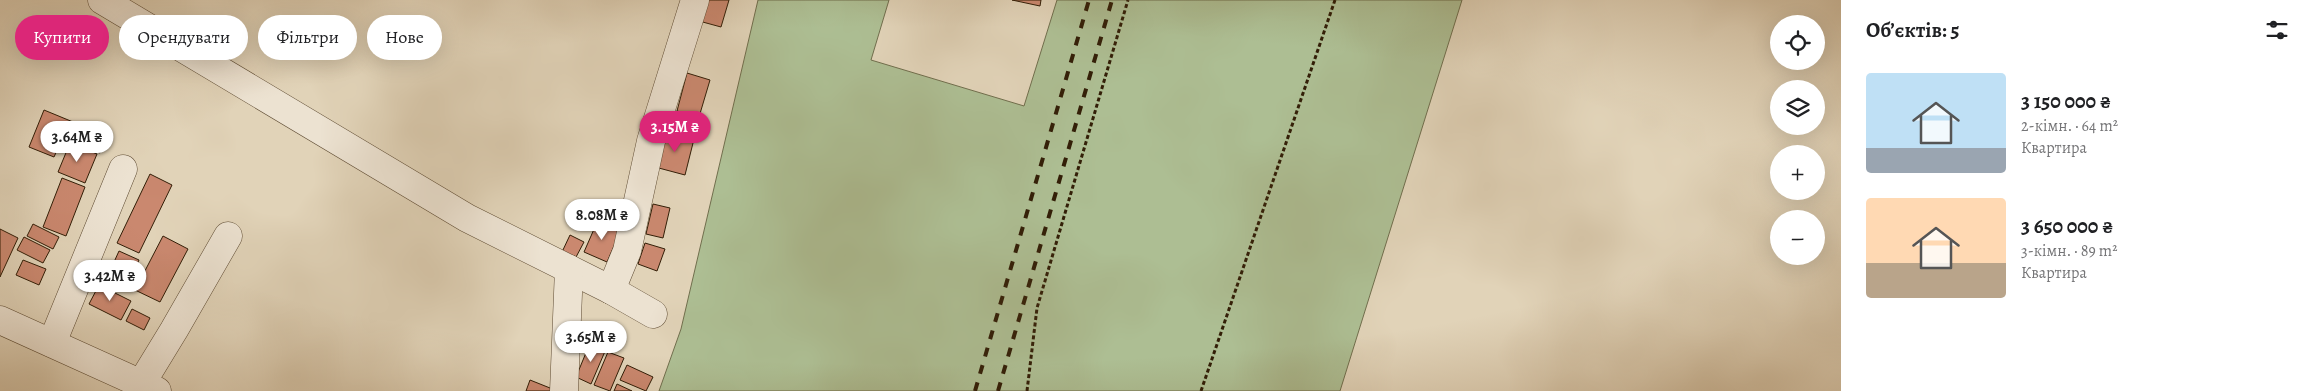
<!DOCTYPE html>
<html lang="uk">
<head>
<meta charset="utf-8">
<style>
	body { margin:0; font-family:Alegreya,serif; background:#f6f6f6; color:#202124; height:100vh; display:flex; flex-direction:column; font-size:19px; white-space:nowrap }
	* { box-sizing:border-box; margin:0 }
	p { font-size:16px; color:#757577 }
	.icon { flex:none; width:28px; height:28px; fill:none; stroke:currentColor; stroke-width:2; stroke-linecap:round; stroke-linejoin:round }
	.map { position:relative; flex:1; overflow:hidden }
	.side { display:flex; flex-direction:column; background:#fff; width:475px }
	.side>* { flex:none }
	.banner { position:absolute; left:15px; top:15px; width:475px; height:45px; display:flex; gap:10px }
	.tools { position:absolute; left:1770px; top:15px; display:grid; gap:10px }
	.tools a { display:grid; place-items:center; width:55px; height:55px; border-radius:50%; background:#fff; box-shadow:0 5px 20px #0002; font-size:25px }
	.price { position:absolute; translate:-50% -42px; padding:0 11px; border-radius:18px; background:#fff; color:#222; font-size:16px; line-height:32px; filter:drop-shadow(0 1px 2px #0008) }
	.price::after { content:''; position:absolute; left:50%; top:30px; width:15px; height:11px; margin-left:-8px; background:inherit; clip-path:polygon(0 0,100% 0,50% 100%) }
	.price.on { background:#db2777; color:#fff }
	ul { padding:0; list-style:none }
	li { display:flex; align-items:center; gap:15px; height:125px; padding:0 25px }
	li span { display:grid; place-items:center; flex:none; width:140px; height:100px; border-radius:5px; color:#555 }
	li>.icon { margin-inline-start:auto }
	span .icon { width:60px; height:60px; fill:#fffc; stroke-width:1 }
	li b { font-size:21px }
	h2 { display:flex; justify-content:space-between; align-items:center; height:60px; padding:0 25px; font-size:21px }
	.pill { padding:0 18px; border-radius:22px; background:#fff; box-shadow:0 5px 20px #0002; font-size:18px; line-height:45px }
	.pill.on { background:#db2777; color:#fff }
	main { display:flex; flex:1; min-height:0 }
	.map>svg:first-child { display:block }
</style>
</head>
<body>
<main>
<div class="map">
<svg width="1841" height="391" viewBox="0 0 1841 391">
	<rect width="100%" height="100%" fill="#e1d3b8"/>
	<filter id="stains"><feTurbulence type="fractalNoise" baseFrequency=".004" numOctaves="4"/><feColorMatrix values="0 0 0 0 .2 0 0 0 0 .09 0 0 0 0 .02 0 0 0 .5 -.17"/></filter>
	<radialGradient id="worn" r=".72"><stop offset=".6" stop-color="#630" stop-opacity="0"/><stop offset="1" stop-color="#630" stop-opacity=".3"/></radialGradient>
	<path fill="#adbe93" stroke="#706e4d" d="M758,0H889L871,60L1024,106L1057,0H1462L1340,391H659L681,329Z"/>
	<g fill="#ca886f" stroke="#321e07">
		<path d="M705,0H729L721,27L699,21Z"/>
		<path d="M1012,0H1041L1040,6Z"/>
		<path d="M687,73L710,80L699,117L677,111Z"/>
		<path d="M44,110L107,136L100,153L63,137L54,157L29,147Z"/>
		<path d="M665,131L694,139L685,175L655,167Z"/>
		<path d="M70,143L97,154L85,183L58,172Z"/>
		<path d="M150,174L172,185L139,253L117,243Z"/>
		<path d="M62,178L85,187L66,236L43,227Z"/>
		<path d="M653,204L670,208L663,238L646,234Z"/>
		<path d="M598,220L621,230L607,262L584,252Z"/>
		<path d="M33,224L59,237L53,249L27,236Z"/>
		<path d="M0,229L18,238L0,277Z"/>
		<path d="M570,235L584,242L575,259L562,252Z"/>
		<path d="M163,236L188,249L160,302L135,290Z"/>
		<path d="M24,237L50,250L43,263L17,250Z"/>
		<path d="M645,243L665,249L657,271L638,264Z"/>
		<path d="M119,251L139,260L125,291L105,282Z"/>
		<path d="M23,260L46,269L39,285L16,275Z"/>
		<path d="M99,285L131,301L121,320L89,304Z"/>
		<path d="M132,309L150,318L144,330L126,321Z"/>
		<path d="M590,343L606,349L591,384L576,377Z"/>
		<path d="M608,352L624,358L610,391L594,385Z"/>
		<path d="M627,365L653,377L646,391L620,380Z"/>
		<path d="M530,380L555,390V391H526Z"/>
		<path d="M617,384L632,391H614Z"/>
	</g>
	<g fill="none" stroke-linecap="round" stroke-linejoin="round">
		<g stroke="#5e4b33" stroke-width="29">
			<g id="minor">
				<path d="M102,0L467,218L611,290L653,314"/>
				<path d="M611,290L627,251L651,141L695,0"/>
				<path d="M0,320L157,391"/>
				<path d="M52,343L123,169"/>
				<path d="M141,384L174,330L228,236"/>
				<path d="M564,391L569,269"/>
			</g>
		</g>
		<g stroke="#321e07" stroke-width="3" stroke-dasharray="4 2.5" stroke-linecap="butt">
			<path d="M1027,391L1037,308L1128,0"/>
			<path d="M1201,391L1335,0"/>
		</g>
		<use href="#minor" stroke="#ece2d1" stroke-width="28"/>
		<g stroke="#321e07" stroke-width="4" stroke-dasharray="9 9" stroke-linecap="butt">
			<path d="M975,391L1089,0"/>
			<path d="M998,391L1112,0"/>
		</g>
	</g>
	<rect width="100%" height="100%" filter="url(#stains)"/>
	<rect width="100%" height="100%" fill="url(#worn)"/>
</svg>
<div class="tools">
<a><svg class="icon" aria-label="locate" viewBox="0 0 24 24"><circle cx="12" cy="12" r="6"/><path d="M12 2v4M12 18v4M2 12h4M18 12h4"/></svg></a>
<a><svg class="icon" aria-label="layers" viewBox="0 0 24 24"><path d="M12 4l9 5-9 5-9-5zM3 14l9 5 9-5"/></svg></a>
<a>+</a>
<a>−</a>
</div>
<b class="price on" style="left:675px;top:153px">3.15M ₴</b>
<b class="price" style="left:77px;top:163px">3.64M ₴</b>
<b class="price" style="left:602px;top:241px">8.08M ₴</b>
<b class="price" style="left:110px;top:302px">3.42M ₴</b>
<b class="price" style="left:591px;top:363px">3.65M ₴</b>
<div class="banner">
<a class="pill on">Купити</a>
<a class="pill">Орендувати</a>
<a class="pill">Фільтри</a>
<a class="pill">Нове</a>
</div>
</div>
<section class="side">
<h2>Об’єктів: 5<svg class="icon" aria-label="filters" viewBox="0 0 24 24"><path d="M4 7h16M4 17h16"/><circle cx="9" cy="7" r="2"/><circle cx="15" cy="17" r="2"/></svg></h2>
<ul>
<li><span style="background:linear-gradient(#bfe0f5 75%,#9aa5b1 0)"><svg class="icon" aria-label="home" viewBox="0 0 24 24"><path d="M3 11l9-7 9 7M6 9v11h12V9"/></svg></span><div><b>3 150 000 ₴</b><p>2-кімн. · 64 m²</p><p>Квартира</p></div></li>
<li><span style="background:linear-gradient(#ffd9b3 65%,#b9a48a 0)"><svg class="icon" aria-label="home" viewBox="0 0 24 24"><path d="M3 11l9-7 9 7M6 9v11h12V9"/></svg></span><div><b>3 650 000 ₴</b><p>3-кімн. · 89 m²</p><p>Квартира</p></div></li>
</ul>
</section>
</main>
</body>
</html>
